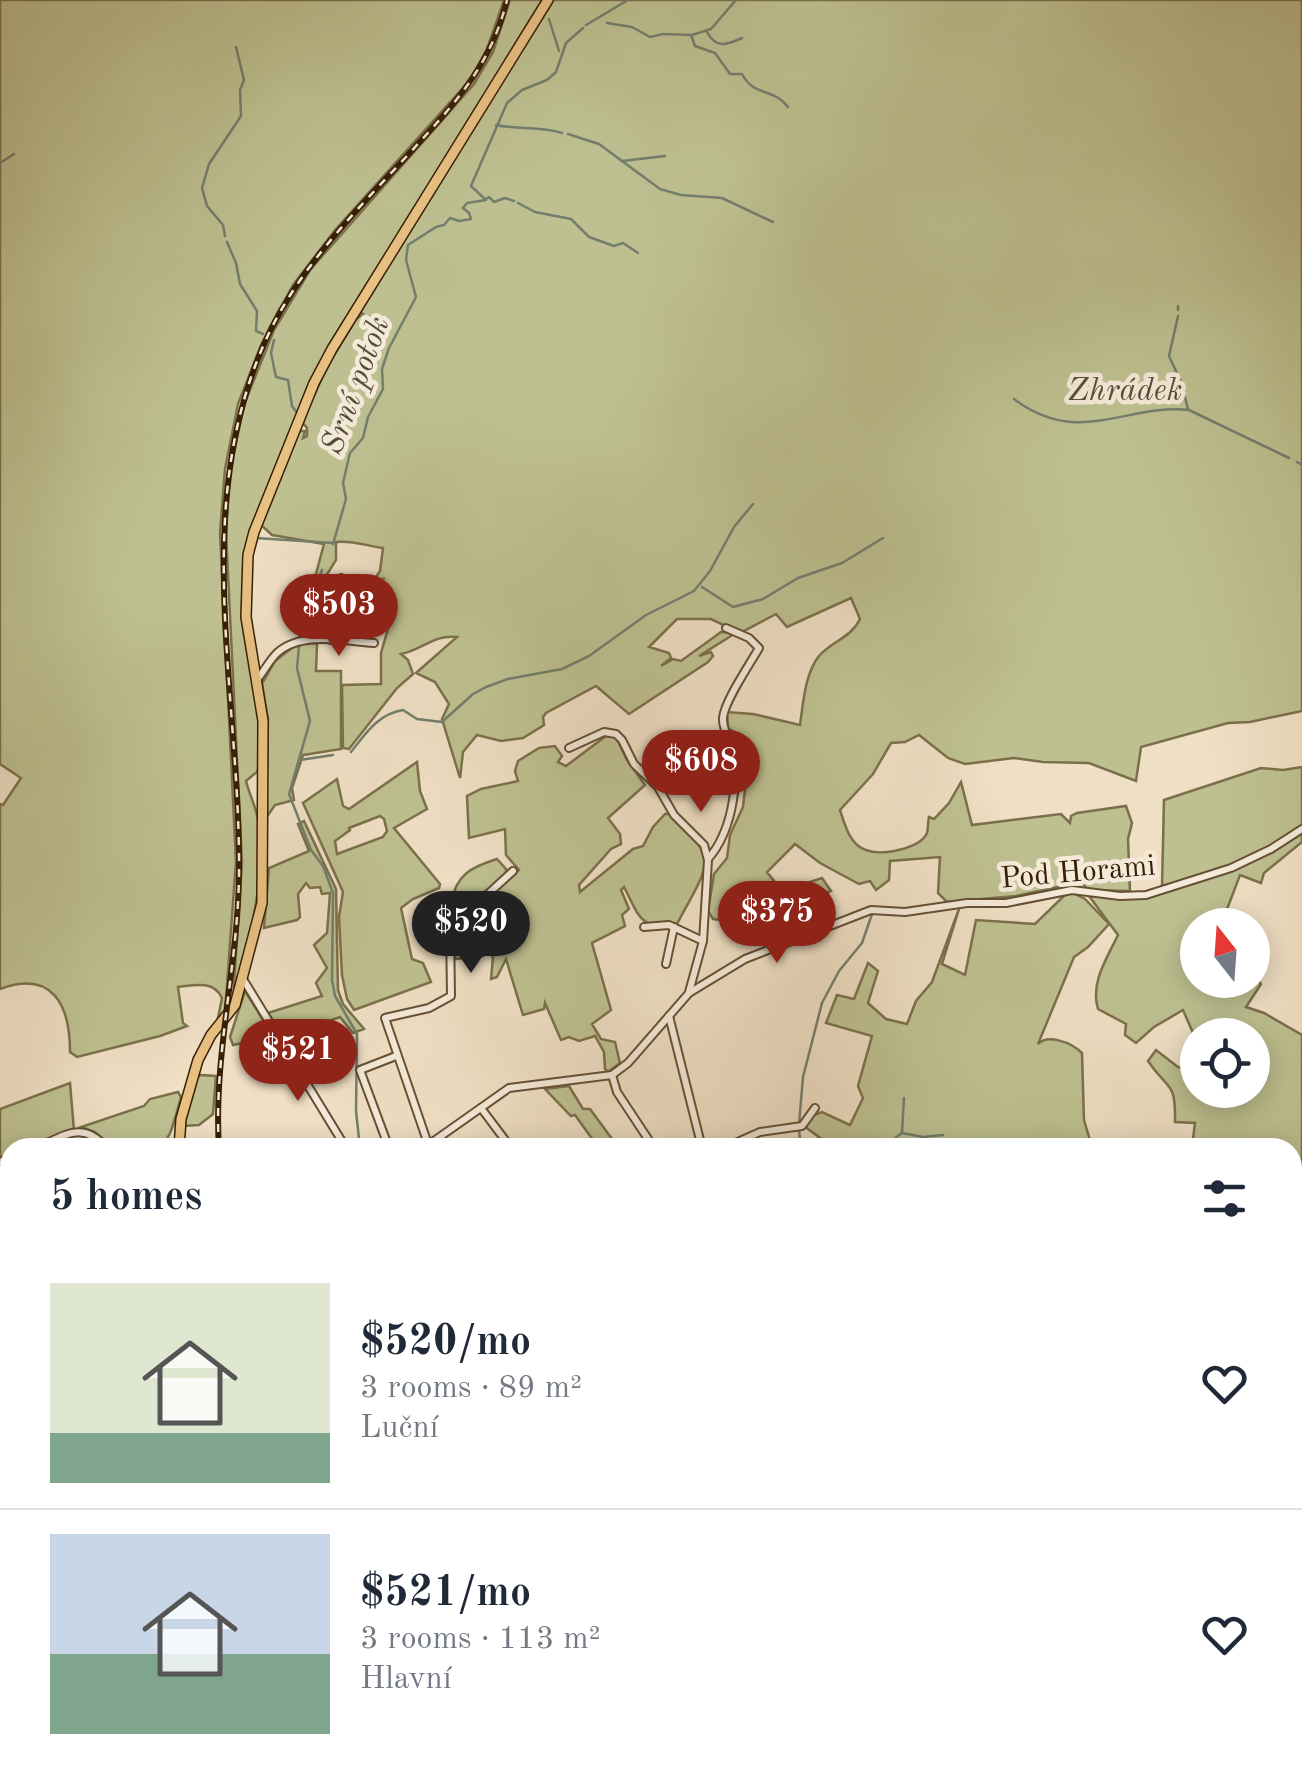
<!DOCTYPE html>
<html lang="en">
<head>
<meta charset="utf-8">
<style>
	body { margin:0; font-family:"Old Standard TT",serif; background:#f2f2f3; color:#1f2937; height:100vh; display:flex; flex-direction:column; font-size:38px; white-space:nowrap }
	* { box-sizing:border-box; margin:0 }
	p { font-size:32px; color:#747a83 }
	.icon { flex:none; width:55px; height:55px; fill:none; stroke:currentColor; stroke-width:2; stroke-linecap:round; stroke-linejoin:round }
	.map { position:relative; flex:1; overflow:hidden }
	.panel { position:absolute; left:0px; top:1138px; width:1302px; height:642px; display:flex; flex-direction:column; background:#fff; border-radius:30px 30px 0 0; box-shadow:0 5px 25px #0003 }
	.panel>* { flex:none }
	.needle { width:65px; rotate:343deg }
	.fabs { position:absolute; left:1180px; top:908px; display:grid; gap:20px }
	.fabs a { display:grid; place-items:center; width:90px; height:90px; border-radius:50%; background:#fff; box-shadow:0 5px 25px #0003; font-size:50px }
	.price { position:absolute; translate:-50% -85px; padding:0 22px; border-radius:35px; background:#8f2418; color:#fff; font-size:32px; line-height:65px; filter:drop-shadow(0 2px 5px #0008) }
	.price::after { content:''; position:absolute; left:50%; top:60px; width:30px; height:22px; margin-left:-15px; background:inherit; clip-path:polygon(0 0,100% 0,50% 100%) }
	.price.active { background:#222; color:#fff }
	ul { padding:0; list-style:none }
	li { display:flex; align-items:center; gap:30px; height:250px; padding:0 50px }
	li+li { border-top:2px solid #e0e1e3 }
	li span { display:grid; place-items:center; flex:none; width:280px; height:200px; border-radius:0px; color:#555 }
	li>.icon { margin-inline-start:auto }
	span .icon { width:120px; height:120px; fill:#fffc; stroke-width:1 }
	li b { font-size:42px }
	h2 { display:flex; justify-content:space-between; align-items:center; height:120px; padding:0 50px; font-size:42px }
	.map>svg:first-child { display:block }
</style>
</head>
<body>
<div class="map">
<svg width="1302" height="1779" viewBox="0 0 1302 1779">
	<rect width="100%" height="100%" fill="#efdfc4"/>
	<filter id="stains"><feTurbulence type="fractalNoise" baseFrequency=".002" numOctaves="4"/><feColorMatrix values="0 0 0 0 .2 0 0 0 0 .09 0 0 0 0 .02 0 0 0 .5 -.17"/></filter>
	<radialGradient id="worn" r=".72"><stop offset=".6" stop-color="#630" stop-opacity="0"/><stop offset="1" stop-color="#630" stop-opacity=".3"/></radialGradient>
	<g fill="#bec091" stroke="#7b704b" stroke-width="2.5" fill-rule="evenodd">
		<path d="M0,0H504L487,49L470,80L335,230L293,285L261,345L238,404L225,469L220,533L236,862L225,1012L218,1018L222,998C214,980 194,985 178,987L183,1023L187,1026L160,1036L77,1057L70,1052C70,1004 52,970 0,989V804L3,805L21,778L0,764Z"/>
		<path d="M510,0H542L330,347L258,511L243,617L260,721L258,771L246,781C250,797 258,810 259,827C265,888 248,943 233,1001L242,862L226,533L230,470L244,405L274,330L310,270L474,84L493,52Z"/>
		<path d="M552,0H1302V711L1250,722L1228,723L1141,747L1136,781L1089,763L1043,762L1014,758L965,764L948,758L919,735L905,742L891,743L873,774L840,810C845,825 850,845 866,850C881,856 920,849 927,833C928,831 928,820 929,817L934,819L949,803L961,782L972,825L1061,814L1070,823L1071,816L1077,813L1126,806L1132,823L1128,839L1130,891L1088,890L1081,882L1016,896L947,902L938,893L940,857L890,861L889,880L876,890L870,881L859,884L820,863L795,844L767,872L782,891L822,878L831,891L801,903L781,905L746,923L713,919L708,911L714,874L727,858L730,835L743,807L747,771L755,765L757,756L747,741L728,728L727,712L753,714L800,725C803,704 805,673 819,656C832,641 851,638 860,619L851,598L787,627L776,614L740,633L711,619H677L649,647L669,653L671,658L661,666L673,659L681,661L721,632L730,633L731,636L699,656L711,652L713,656L708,662L629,714L596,686L546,713L543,717L544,725L523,738L501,741L477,735L463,752L460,778L442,719L449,704L435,682L416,673L457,637C434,634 422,650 401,654L408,660L413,674L397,688L349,749L343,748L342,685L381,684V653L390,622L385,613L362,611L347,638L340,637L354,608L380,571L383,548C366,546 353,540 336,542V560L321,584L307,642L317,644L316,671H341V749L303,755L292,788L294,800L275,805L266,818L268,719L262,684L275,661L297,644L324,544L272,535L260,524L298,431H305L303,438L307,436V428L302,422L328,365L356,319L363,314L359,311Z"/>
		<path d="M615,735L627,760L645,785L608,818L620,834L621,844L611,849L579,885L580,892L633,849L643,846L653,827L665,814H670C723,860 706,868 677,924C639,931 639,915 624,887L621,890L629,909L622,915L625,926L592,943L611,1010L592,1024L601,1039L615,1042L620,1063L608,1072L605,1069L604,1052L595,1036L579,1041L569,1037L561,1040L545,1003L544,1009L523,1015L506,959L497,977L491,979L493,957L488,952L483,956L455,959L452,931L519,870L506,855L505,829L469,838L467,796L481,789L518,781L515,771L518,761L539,748L555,746L562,756L558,762L566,766L606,736Z"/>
		<path d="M417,762L420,791L427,809L394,828L440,884L439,888L413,899L401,908L412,959L423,963L431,982L354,1010L347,999L342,975L339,917L343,892L303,803L337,779L343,806L349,809ZM380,816L384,819L387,831L383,837L337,854L335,841L350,830L349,828Z"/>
		<path d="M1302,767V842L1264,873L1261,883L1240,875L1221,925H1198V980H1252L1253,974L1261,984L1246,1007L1264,1013L1302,1035V1263L1293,1261L1292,1148L1192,1147L1195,1123L1175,1122C1176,1080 1168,1091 1148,1061L1156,1050L1178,1067L1197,1070L1198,1090H1252V1035H1198L1197,1042L1183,1010L1154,1027L1136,1043L1125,1035L1126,1024L1098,1009C1090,983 1107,958 1118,935L1089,896L1150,897L1162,887L1164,800L1261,768L1283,770Z"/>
		<path d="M304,821L336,889L338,990L343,1004L364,1029L353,1033L340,1017L283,1037L268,1013L322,996L316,983L327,968L314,945L327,933L330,893L322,894L320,887L310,888L306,883L298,894L300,917L297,920L264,928L269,868L309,851L298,824Z"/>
		<path d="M497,859L506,869V875L459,915L451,903C456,875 471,867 497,859Z"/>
		<path d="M1069,891L1085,899L1109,924L1088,947L1074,957L1038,1044C1048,1034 1071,1042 1082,1053L1084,1120L1092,1147H825L827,1143L804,1126L814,1115L822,1112L850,1125L863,1098L858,1086L872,1036L826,1023L837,995L854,999L868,963L878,971L868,1003L886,1019L907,1024L916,1001L932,982L959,909L942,964L965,975L976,920L1035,924Z"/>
		<path d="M245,991L263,1020V1026L267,1025L274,1037L233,1045L230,1037Z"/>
		<path d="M201,1075L216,1076L213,1114L199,1125L183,1126L197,1077Z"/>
		<path d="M70,1083L74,1131L35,1147L10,1148V1156L0,1161V1109Z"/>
		<path d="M569,1086L583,1109H590L618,1147H598L575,1115L571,1116L545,1089Z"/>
		<path d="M178,1092L181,1097C165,1154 170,1148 110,1147L95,1132L81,1127L144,1106L150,1099Z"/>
		<path d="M1302,1286V1308L1296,1313V1327H1302V1537L1298,1527L1292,1524V1287Z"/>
		<path d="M1297,1654L1302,1660L1298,1693L1302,1694V1779H1250L1252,1770H1292V1661Z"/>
		<path d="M644,1770H978L979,1779H641Z"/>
	</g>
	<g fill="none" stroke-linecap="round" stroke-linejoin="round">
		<g stroke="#737e6d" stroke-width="2.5">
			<path d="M549,19L559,51"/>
			<path d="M607,23L632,27L650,37L663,34L691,35L695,46L715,53L730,74H742C755,98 773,87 788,107"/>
			<path d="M586,25L628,0"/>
			<path d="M707,32C716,49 727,45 742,38"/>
			<path d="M692,35L711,29L736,0"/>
			<path d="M496,125C518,130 540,126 562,133"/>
			<path d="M568,134L599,144L660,189L681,195L722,198L773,222"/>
			<path d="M622,161L665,156"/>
			<path d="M0,163L14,154"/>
			<path d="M486,199L489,197L494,202L505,198L514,201"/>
			<path d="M518,203L535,212L571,219L589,237L614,246L623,243L638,253"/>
			<path d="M225,236L223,225L207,206L202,188L209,164L241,116L240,90L244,80L236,47"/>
			<path d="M227,242L236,263L240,284L257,311L256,331L263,334"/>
			<path d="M1178,310V306"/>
			<path d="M1178,316L1169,356L1181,382L1188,409"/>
			<path d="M274,340L271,353L276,377L288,380L292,406L298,414"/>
			<path d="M1014,399C1079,448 1126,403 1189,410L1289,458"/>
			<path d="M1297,462L1302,465"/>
			<path d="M256,538L333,543"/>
			<path d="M333,544L346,499L343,483L350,453L363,438L368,417L383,389L382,369L389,348L416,297L406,260L408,245L436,227L444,225L450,218L459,221L471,219L469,213L463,208L467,203L486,200L471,186L507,103L522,90L547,80L556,72L566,43L583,28"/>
			<path d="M702,587L733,607L763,599L798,578L842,563L883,538"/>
			<path d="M300,638L304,618L322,570"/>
			<path d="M343,638C355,615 373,600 384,578"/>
			<path d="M299,646L297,668L310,721L289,794L311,850L323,866L333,893L332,980L335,996L357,1034L356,1111L360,1148"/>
			<path d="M351,752C366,733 378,714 403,710L417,719L442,722L473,694L486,687L508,679L562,669L589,656L646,615L694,591L710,571L734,527L753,504"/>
			<path d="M300,760L333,755"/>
			<path d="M799,1124L803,1077L822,1003L839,971L862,943L872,914"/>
			<path d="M799,1130L801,1148"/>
			<path d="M902,1132L904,1098"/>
			<path d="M882,1148L902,1133L923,1137L943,1135"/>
			<path d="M0,1484L10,1478"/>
			<path d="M0,1579L10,1576"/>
			<path d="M1167,1770L1169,1779"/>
			<path d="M1060,1779V1770"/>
		</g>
		<g stroke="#665035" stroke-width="10">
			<g id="minor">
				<path d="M331,640L341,578"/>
				<path d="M257,680C264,671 269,661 277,653C301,631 345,641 374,643"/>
				<path d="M569,748L604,732L616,734L622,740L634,764L658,787L674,815L704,845L708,860L703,941L689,992"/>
				<path d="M708,859C731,833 738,789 734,755C732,742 722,731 723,718C724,702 750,664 759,648L749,638L726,628"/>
				<path d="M644,927L669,925L703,941"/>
				<path d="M666,964L674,927"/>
				<path d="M243,979L346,1148"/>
				<path d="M669,1016L702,1148"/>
				<path d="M612,1075L617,1092L654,1148"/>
				<path d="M481,1108L511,1148"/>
				<path d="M428,1144L385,1018L429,1008L451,996L450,929L513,871"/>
				<path d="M36,1148C66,1135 82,1120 107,1148"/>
				<path d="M389,1148L360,1070L396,1056"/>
				<path d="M424,1148L509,1088L612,1075L628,1063L689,993L745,959L871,910L905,912L967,903H1006L1072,890L1120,896L1146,895L1231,868L1271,849L1302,829"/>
				<path d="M724,1148L760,1132L802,1126L815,1108"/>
				<path d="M0,1162L10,1158"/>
				<path d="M612,1770L615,1778L620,1776"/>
				<path d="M980,1776V1779"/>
				<path d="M134,1779L135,1770"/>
				<path d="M576,1779L580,1770"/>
			</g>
		</g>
		<g stroke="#382005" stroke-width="12">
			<g id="major">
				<path d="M179,1148L181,1119L198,1060L211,1035L235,1005L262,903L263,721L246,617L248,555L254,532L314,383L332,349L548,0"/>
				<path d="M9,1779L26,1770"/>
			</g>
		</g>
		<use href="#minor" stroke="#f5ead9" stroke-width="6"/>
		<use href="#major" stroke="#e8c082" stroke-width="9"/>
		<g stroke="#382005" stroke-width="6">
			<g id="rail">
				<path d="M219,1148C213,1057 238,966 239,875C241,693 187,501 271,329C304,263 356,211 406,157C452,106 490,69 507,0"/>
				<path d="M502,1770L503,1779"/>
			</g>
		</g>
		<use href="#rail" stroke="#f5ead9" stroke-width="2.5" stroke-dasharray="8" stroke-linecap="butt"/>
	</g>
	<g text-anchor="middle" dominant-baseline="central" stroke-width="9" stroke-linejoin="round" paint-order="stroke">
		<g font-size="30" fill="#382005" stroke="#f5ead9">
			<text transform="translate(1078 873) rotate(-5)">Pod Horami</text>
		</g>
		<g font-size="32" font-style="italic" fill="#554f39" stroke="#f5ead9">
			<text transform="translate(357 386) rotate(-70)">Srní potok</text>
			<text x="1125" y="392">Zhrádek</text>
		</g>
	</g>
	<rect width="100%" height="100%" filter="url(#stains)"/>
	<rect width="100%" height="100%" fill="url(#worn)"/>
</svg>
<div class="fabs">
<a><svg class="needle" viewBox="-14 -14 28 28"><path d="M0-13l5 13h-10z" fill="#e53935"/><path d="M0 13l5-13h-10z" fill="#747a83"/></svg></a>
<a><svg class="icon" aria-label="locate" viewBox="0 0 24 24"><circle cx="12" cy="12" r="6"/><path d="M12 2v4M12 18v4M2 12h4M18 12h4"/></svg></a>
</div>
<b class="price" style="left:339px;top:659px">$503</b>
<b class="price" style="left:701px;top:815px">$608</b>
<b class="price" style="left:777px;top:966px">$375</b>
<b class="price active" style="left:471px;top:976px">$520</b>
<b class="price" style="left:298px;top:1104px">$521</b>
<section class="panel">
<h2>5 homes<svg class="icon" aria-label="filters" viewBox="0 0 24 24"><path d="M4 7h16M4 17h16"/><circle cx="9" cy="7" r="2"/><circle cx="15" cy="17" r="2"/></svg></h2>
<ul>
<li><span style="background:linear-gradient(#dfe7d0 75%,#7fa58c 0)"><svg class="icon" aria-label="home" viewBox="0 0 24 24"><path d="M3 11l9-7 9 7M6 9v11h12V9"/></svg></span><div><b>$520/mo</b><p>3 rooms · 89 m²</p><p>Luční</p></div><svg class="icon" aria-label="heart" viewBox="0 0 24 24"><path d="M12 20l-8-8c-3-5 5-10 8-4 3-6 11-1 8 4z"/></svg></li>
<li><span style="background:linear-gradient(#c9d6e8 60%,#7fa58c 0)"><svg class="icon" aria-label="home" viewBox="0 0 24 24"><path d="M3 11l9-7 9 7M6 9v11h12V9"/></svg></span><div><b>$521/mo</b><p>3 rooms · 113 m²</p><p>Hlavní</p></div><svg class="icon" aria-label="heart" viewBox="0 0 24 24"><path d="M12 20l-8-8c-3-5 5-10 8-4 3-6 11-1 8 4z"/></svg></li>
</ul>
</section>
</div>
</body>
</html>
